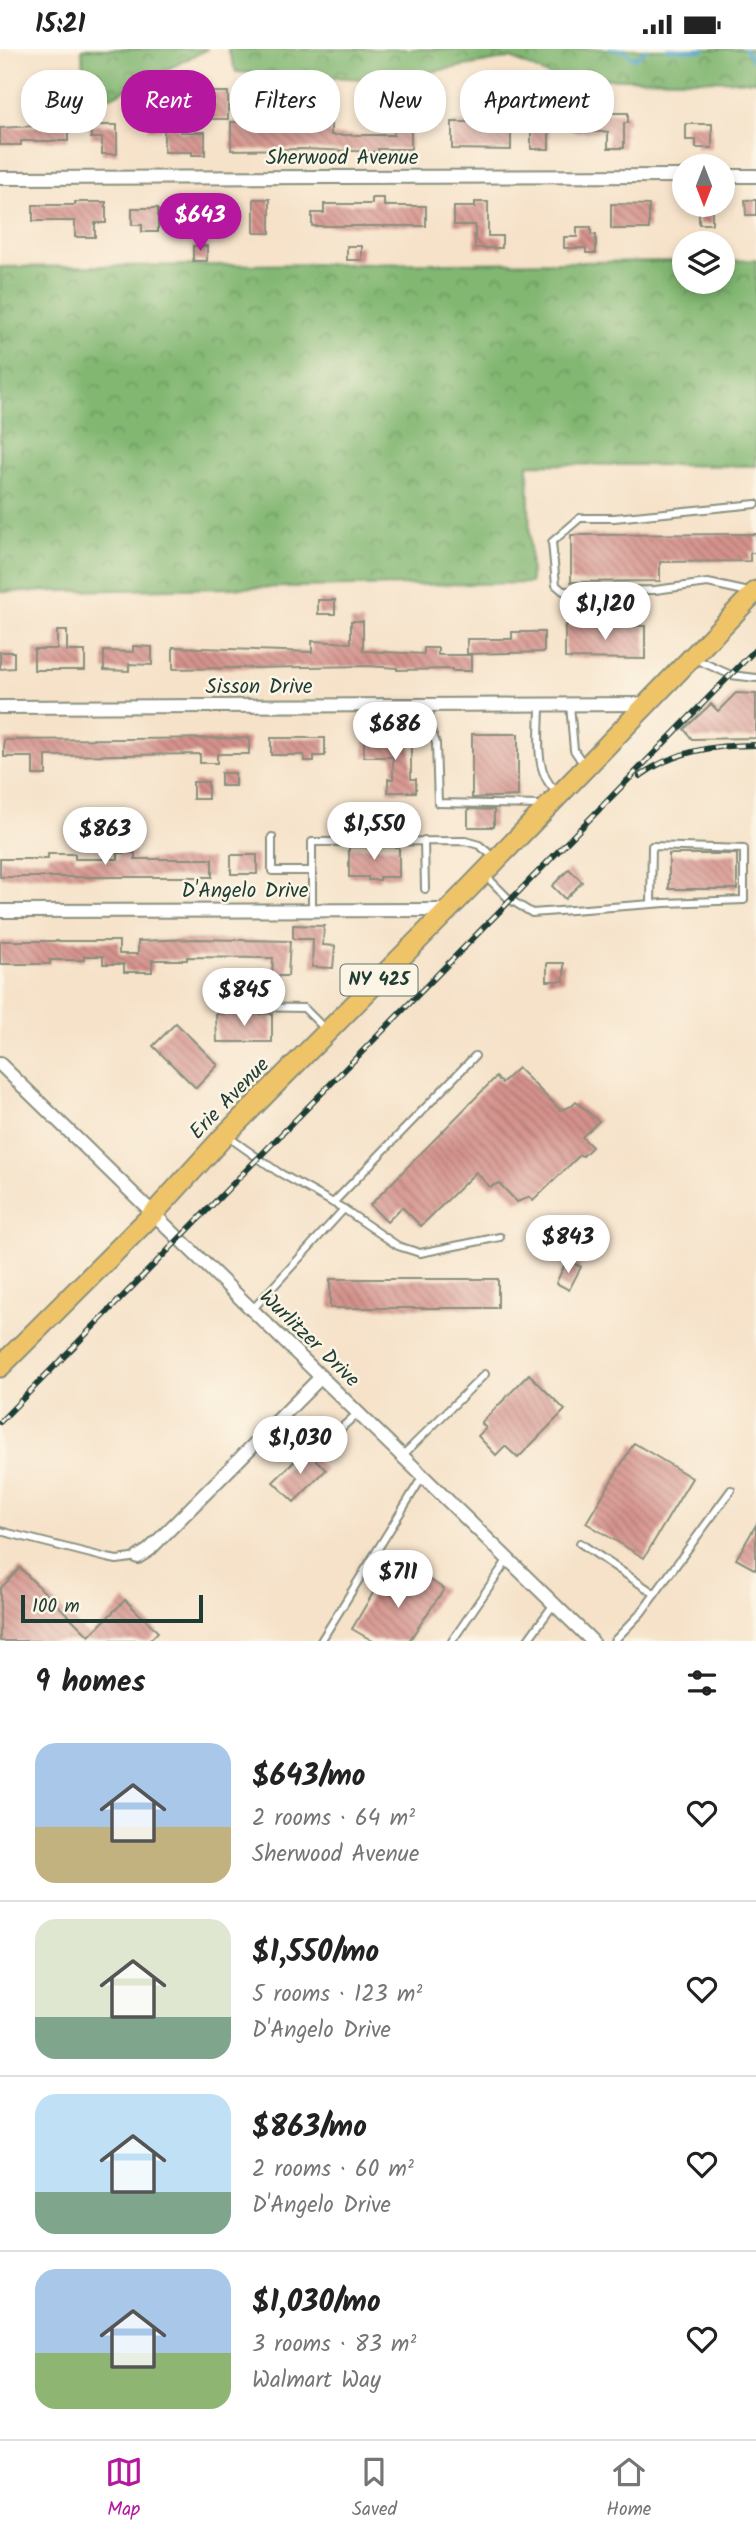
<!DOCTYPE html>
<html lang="en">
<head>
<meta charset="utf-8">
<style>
	body { margin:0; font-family:Kalam,sans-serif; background:#f2f2f2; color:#222; height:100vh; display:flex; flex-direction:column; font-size:26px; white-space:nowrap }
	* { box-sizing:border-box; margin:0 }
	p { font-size:23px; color:#767676 }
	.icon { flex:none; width:38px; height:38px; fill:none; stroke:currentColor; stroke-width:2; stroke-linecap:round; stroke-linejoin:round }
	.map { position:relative; height:1592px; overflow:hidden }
	.drawer { display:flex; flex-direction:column; background:#fff; flex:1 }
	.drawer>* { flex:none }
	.top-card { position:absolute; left:21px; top:21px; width:714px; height:63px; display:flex; gap:14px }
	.needle { width:46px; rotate:180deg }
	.buttons { position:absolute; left:672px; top:105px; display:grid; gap:14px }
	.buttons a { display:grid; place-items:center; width:63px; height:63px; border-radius:50%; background:#fff; box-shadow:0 4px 10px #0003; font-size:35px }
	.scale { position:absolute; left:21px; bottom:18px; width:182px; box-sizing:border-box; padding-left:7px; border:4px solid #1f3d34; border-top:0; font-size:19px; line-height:24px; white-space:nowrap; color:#1f3d34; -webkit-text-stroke:5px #fcf5e5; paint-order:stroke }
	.price { position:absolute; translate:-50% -60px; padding:0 16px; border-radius:24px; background:#fff; color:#222; font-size:23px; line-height:46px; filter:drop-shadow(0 2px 4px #0008) }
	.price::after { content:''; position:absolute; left:50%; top:42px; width:21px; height:16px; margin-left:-10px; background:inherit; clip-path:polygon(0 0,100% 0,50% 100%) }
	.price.selected { background:#b5179e; color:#fff }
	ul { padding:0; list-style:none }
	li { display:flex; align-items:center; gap:21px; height:175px; padding:0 35px }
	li+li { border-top:2px solid #e0e0e0 }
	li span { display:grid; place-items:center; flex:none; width:196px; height:140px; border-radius:21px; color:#555 }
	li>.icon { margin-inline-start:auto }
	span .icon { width:84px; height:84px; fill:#fffc; stroke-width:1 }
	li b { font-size:30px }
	h2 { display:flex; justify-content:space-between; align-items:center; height:84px; padding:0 35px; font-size:30px }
	.pill { padding:0 24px; border-radius:28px; background:#fff; box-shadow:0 4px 10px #0003; font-size:24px; line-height:63px }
	.pill.selected { background:#b5179e; color:#fff }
	.status { display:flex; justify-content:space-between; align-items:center; height:49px; padding:0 35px; background:#fff; direction:ltr }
	.status svg { height:19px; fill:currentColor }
	.tabs { display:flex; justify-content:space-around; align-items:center; height:98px; border-top:2px solid #e0e0e0; background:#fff; font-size:19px; color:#767676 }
	.tabs a { display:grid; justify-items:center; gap:4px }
	.tabs .selected { color:#b5179e }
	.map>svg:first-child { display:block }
</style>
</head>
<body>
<div class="status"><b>15:21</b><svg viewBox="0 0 49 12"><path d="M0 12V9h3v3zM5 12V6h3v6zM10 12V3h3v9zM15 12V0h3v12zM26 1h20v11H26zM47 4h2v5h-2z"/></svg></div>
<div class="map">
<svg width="756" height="1592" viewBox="0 0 756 1592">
	<defs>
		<pattern id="forest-crowns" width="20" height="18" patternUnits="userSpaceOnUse" patternTransform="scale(1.75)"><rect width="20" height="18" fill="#82b772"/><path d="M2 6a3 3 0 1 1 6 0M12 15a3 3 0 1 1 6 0" fill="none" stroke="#6a965e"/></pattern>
		<pattern id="building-back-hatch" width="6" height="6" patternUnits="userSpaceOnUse" patternTransform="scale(1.75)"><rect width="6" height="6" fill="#d5928c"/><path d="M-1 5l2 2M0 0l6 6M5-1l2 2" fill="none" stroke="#ac7873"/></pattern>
	</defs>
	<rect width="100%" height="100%" fill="#fcf5e5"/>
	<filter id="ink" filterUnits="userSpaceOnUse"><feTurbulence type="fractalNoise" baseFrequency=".0143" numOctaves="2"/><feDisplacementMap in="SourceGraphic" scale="14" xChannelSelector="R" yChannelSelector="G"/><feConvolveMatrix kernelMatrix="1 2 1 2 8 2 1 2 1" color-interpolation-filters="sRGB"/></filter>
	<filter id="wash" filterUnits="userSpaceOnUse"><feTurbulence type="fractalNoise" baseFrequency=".00686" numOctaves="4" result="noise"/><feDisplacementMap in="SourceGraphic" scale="28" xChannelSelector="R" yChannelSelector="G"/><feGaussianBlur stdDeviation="1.57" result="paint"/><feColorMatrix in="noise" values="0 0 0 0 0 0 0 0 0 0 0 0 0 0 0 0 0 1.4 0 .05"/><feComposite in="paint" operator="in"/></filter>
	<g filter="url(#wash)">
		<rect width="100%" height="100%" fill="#f6e2c9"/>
		<g fill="url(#forest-crowns)" stroke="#507a53" stroke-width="2">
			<path d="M82,0H208L111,48L84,43Z"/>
			<path d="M228,0H756V32L555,29L511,9L383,31L236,23Z"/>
			<path d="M756,211V417L528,415L531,534L0,543V218L684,212V233H723V212Z"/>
		</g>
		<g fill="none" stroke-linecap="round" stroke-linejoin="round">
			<g stroke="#52a5cd" stroke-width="3.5">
				<path d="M610,0L623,1L634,10L647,0"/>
				<path d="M667,0L701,2L704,0"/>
				<path d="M745,0L756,16"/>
			</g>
		</g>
		<g id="blocks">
			<g fill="url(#building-back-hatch)">
				<path d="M482,41L516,45V60H511V101L452,100V73H473V68H482Z"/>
				<rect x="208" y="43" width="20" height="27"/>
				<path d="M584,54H601V64H628V74H624V99H608V83H574V68H584Z"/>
				<rect x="548" y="56" width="12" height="15"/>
				<path d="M321,63H331V86H394V77H411V100H378V103L302,100L231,101V73H257V77L321,76Z"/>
				<rect x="148" y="67" width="14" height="14"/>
				<rect x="531" y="75" width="18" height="25"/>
				<path d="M686,75H712V99H696V91H686Z"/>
				<path d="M90,76H117V105H102V89H91Z"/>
				<path d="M164,76H180V83H205V106H192V103H164Z"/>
				<path d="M36,77H68V92H21V96H0V79Z"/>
				<path d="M372,149H384V157H426V177H312V164H324V155H372Z"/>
				<rect x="254" y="150" width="16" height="34"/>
				<path d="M745,151H756V166H746Z"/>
				<path d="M186,152L225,154V176H186Z"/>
				<path d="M75,153H106V174H95V188H75V172H33V156H75Z"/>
				<path d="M475,153H488V187H502V199H475V176H454V158H475Z"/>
				<path d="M611,155L649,156V180H611Z"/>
				<rect x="699" y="156" width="13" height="19"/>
				<path d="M132,159H158V183H142V176H132Z"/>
				<path d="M577,178H591V186H596V204H586V199H564V188H577Z"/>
				<rect x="193" y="197" width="14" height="15"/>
				<rect x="347" y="197" width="15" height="14"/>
				<path d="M756,485V504H750V512L660,513V532L571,533V486Z"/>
				<rect x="318" y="551" width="17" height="14"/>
				<path d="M351,572H363V602L424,605V599H438V606H471V622H452V620L397,621V619L368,617L173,620V598L312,603V592L351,594Z"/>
				<path d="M565,576L645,577V610L565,609Z"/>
				<path d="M57,582H67V602H85V621H34V600H57Z"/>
				<path d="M512,583H544V603L467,605V590H512Z"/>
				<path d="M133,597L152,598V616L129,615V622L104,621V602L133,603Z"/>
				<path d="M0,603H14V619L0,620Z"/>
				<path d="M736,644L756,645V689L692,690L684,680L711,655L718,662Z"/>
				<path d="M472,685H518V747L472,749Z"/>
				<path d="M249,689V705H217V714H200V705L46,707V726H33V708H4V691Z"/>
				<path d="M271,689H325V707H314V712H304V706H271Z"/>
				<path d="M364,691H411V730H416V743H388V730H393V708H364Z"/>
				<rect x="221" y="724" width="14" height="13"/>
				<rect x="193" y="733" width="15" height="17"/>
				<path d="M468,760L494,761V778H468Z"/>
				<path d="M349,798H399V828H380V831H368V828H349Z"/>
				<path d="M118,804H135V810H212V828H0V810H48V805H75V810H118Z"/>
				<rect x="669" y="805" width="68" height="35"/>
				<rect x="231" y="806" width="26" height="19"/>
				<path d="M569,820L582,833L565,850L552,837Z"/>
				<path d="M293,876L324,877L323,896L335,897L333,919L312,918L313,890H293Z"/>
				<path d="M196,890L290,892L288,927H272L273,909L187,908V911H152V923H124V915H103V907H84V911H50V915H0V892H119V905H138V892Z"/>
				<rect x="547" y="914" width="17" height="18"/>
				<path d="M216,965H272V993H217Z"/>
				<path d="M176,974L218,1016L196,1039L153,997Z"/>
				<path d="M518,1019L560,1061L572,1057L576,1053L599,1072L582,1088L592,1098L583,1107L580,1106L533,1152L530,1148L517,1153L499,1134L490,1138L476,1123L421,1177L402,1158L387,1173L370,1156L496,1028L502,1034Z"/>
				<path d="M567,1211L581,1218L569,1241L556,1234Z"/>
				<rect x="330" y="1230" width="168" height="29"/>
				<path d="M529,1325L565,1361L518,1409L505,1397L496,1406L478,1387L486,1379L481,1374Z"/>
				<path d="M634,1394L692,1429L644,1509L586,1474Z"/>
				<path d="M306,1401L326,1421L294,1453L273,1433Z"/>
				<path d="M756,1476V1521L736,1510Z"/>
				<path d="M20,1519L89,1587L125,1551L158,1583L149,1592H0V1540Z"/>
				<path d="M415,1521L444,1540L409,1592H373L352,1580L380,1532L401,1544Z"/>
			</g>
		</g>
	</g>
	<g filter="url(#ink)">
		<use href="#blocks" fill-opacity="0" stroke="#8a907e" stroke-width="2"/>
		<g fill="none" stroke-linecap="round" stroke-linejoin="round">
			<g stroke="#8a907e" stroke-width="10">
				<g id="service">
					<path d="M749,543L708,534L655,541L563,542L556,536L552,493L580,469H614L756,455"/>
					<path d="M695,610L731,626L756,629"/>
					<path d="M429,656L430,678L436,694L438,754L543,756"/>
					<path d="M540,656C540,684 533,723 556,742"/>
					<path d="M570,656L574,701L584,716"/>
					<path d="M272,788V822H312"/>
					<path d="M424,791L425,840"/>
					<path d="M485,826L509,850L532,864L665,854L744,851V800L652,797L651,855"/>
					<path d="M312,861V793L465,792L479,796L495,809"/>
					<path d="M239,958L304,959L326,981"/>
					<path d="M227,1087L278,1123L344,1160L252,1261"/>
					<path d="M333,1154L475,1007"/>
					<path d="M344,1160L398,1197L420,1204L500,1188"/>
					<path d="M261,1389L273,1399L312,1395L321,1397L358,1364"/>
					<path d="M402,1407L485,1325"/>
					<path d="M0,1482L107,1509L117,1511L138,1508"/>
					<path d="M580,1494L655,1545"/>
					<path d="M321,1592L423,1427"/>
					<path d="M452,1592L508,1510"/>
					<path d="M527,1592L554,1555"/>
					<path d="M614,1592L641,1564L731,1441"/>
				</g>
			</g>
			<g stroke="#8a907e" stroke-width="16">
				<g id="minor">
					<path d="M723,127H756"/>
					<path d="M0,129L684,127"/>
					<path d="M0,658L645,655"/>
					<path d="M0,862L448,861"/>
					<path d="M0,1015L592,1592"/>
					<path d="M138,1508L149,1501L321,1328"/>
				</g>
			</g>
			<g stroke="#8a907e" stroke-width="23">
				<path id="primary" d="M0,1318L153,1165L225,1086L448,861L756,542"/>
			</g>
			<use href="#service" stroke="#fff" stroke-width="6"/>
			<use href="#minor" stroke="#fff" stroke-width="12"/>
			<use href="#primary" stroke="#efc469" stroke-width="19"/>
			<g stroke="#1f3d34" stroke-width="6">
				<g id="rail">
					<path d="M640,727C674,702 714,696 756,696"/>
					<path d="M0,1373L756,600"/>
				</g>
			</g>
			<use href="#rail" stroke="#fcf5e5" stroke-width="3.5" stroke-dasharray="10" stroke-linecap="butt"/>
		</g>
	</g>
	<g text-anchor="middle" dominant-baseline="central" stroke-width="5" stroke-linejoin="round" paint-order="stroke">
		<rect fill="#fcf5e5" stroke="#617469" stroke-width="2" x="340.5" y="915.5" width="77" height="31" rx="5"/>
		<g font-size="19" font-weight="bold" fill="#1f3d34">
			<text x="379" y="931">NY 425</text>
		</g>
		<g font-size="21" fill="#1f3d34" stroke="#fcf5e5">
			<text x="342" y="109">Sherwood Avenue</text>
			<text x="259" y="638">Sisson Drive</text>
			<text x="245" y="842">D'Angelo Drive</text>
			<text transform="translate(230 1050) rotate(-46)">Erie Avenue</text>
			<text transform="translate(309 1290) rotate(44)">Wurlitzer Drive</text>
		</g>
	</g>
</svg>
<div class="buttons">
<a><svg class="needle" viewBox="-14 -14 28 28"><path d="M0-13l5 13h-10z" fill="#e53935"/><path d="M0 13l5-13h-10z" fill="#767676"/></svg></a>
<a><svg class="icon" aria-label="layers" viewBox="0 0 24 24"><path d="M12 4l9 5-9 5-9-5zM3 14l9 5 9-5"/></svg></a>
</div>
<div class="scale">100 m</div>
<b class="price selected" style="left:200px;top:204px">$643</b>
<b class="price" style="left:605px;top:593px">$1,120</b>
<b class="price" style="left:395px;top:713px">$686</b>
<b class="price" style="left:374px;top:813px">$1,550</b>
<b class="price" style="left:105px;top:818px">$863</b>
<b class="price" style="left:244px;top:979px">$845</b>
<b class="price" style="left:568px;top:1226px">$843</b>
<b class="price" style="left:300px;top:1427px">$1,030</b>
<b class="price" style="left:398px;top:1561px">$711</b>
<div class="top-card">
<a class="pill">Buy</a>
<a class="pill selected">Rent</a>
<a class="pill">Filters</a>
<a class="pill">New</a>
<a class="pill">Apartment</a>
</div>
</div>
<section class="drawer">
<h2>9 homes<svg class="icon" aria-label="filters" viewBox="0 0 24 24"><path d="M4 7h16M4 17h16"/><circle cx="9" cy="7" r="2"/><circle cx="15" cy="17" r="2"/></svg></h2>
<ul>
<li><span style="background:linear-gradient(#a9c7e8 60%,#c2b280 0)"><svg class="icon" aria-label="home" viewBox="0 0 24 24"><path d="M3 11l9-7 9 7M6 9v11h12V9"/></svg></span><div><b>$643/mo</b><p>2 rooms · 64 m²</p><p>Sherwood Avenue</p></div><svg class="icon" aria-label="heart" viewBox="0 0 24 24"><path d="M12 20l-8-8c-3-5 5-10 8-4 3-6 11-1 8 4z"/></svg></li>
<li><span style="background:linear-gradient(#dfe7d0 70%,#7fa58c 0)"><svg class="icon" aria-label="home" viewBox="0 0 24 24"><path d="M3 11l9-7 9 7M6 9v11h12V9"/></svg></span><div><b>$1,550/mo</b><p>5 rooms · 123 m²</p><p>D'Angelo Drive</p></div><svg class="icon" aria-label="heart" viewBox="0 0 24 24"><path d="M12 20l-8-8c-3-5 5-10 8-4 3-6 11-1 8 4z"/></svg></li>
<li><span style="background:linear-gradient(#bfe0f5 70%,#7fa58c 0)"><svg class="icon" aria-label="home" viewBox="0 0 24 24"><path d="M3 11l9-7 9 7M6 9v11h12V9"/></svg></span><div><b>$863/mo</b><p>2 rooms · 60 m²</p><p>D'Angelo Drive</p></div><svg class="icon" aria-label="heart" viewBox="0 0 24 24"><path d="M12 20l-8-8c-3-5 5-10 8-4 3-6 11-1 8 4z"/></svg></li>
<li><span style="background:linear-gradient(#a9c7e8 60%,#8fb573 0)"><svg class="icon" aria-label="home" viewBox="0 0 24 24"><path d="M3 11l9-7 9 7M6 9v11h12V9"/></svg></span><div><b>$1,030/mo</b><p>3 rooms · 83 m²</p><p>Walmart Way</p></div><svg class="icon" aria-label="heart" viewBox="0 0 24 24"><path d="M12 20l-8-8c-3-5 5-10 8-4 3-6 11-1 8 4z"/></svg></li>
</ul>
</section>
<nav class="tabs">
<a class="selected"><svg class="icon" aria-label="map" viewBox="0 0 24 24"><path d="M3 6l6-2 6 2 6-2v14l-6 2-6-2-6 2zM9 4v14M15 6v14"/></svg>Map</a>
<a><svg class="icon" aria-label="saved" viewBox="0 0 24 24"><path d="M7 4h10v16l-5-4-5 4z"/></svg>Saved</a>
<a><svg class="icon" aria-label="home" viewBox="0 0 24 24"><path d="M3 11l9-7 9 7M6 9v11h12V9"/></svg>Home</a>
</nav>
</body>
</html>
